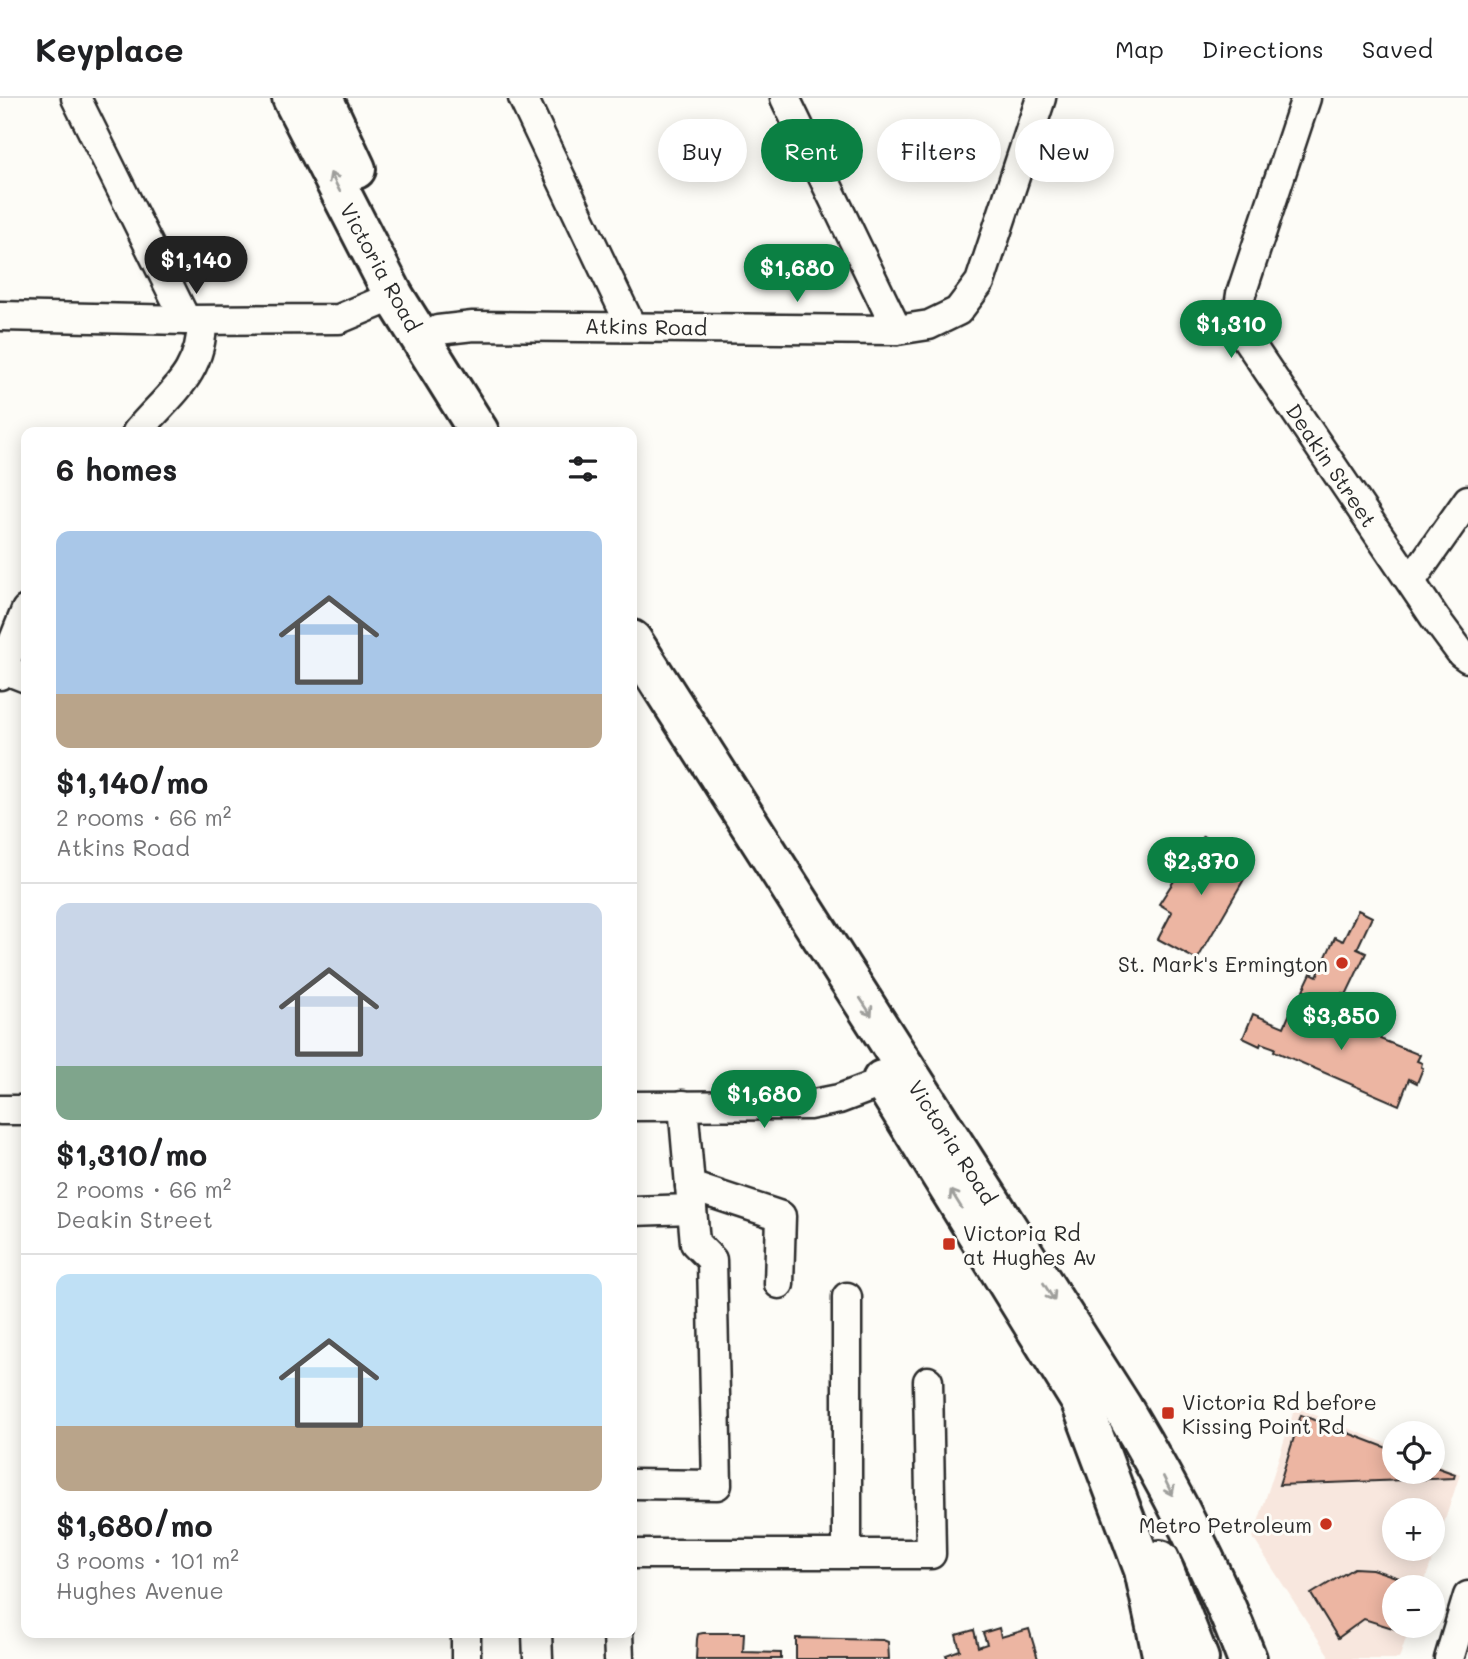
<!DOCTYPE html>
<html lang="en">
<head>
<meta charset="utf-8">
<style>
	body { margin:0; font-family:Mali,sans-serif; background:#f6f6f6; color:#202124; height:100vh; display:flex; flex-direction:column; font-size:26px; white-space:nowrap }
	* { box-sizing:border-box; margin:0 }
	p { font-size:23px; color:#757577 }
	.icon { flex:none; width:38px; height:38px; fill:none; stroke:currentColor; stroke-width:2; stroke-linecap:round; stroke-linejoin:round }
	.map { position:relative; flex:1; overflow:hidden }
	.side { position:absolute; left:21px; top:329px; width:616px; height:1211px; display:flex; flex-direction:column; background:#fff; border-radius:14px; box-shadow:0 4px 18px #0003 }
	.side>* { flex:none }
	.top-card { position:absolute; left:658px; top:21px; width:665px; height:63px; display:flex; gap:14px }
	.buttons { position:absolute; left:1382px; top:1323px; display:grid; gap:14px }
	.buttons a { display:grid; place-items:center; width:63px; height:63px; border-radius:50%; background:#fff; box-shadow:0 4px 18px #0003; font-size:35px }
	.price { position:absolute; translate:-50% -60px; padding:0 16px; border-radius:24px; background:#0b8043; color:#fff; font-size:23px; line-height:46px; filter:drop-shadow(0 2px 4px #0008) }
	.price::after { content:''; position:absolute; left:50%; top:42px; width:21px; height:16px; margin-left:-10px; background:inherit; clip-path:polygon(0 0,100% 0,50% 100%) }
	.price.active { background:#222; color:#fff }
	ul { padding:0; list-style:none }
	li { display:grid; align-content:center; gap:14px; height:371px; padding:0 35px }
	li+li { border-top:2px solid #e0e0e0 }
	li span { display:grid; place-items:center; height:217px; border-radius:14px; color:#555 }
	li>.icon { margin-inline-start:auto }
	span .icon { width:126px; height:126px; fill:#fffc; stroke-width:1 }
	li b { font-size:30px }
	h2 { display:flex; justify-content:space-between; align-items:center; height:84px; padding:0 35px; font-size:30px }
	.tag { padding:0 24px; border-radius:32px; background:#fff; box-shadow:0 4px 18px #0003; font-size:24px; line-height:63px }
	.tag.active { background:#0b8043; color:#fff }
	header { display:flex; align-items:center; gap:42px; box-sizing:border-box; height:98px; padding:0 35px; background:#fff; border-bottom:2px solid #e0e0e0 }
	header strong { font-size:33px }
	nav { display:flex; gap:38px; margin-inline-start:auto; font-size:24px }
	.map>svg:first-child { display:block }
</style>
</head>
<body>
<header>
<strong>Keyplace</strong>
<nav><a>Map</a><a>Directions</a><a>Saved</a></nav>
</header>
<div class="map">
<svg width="1468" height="1561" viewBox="0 0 1468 1561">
	<rect width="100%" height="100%" fill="#fdfcf7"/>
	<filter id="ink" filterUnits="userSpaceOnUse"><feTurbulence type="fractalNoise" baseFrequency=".0143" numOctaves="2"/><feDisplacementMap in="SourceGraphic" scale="14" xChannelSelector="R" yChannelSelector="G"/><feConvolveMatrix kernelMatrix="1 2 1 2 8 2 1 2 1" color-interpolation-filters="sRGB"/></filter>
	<g filter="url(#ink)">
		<path fill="#f8e7de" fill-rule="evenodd" d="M1295,1309L1395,1349V1374H1433V1365L1460,1376L1423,1489H1395V1528H1410L1399,1561H1331L1253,1440ZM1395,1412H1433V1451H1395Z"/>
		<g fill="#ecb5a2" stroke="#2b2b2b" stroke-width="2">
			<path d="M1203,738L1250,771L1197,862L1158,841L1172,814L1159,806Z"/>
			<path d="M1358,812L1372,819L1357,851L1366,855L1346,897L1342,895L1337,906L1331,909L1303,892L1311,875L1317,878L1335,839L1343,843Z"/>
			<path d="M1294,906L1346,932L1351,923L1357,926L1361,921L1384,932L1380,941L1420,957L1417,963L1422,965L1421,969L1423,970L1417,985L1409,981L1399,1007L1274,953L1275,950L1261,945L1260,948L1243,940L1253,916L1284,929Z"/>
			<path d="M1301,1317L1395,1353V1374H1433V1368L1455,1376L1454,1380L1279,1387Z"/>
			<path d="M1354,1470L1372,1471L1417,1486L1416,1489H1395V1528H1403L1402,1533L1364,1521L1338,1540L1311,1496Z"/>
			<path d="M999,1530L1001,1539L1029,1531L1038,1561H948L946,1557L960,1552L956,1537L974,1532L978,1549L987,1546L983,1535Z"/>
			<path d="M703,1535H744L743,1554L781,1555V1561H696L697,1541L698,1536Z"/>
			<path d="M796,1540L883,1542L888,1544L889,1561H796Z"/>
		</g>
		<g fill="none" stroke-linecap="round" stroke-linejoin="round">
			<g stroke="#2b2b2b" stroke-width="33">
				<g id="minor">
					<path d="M76,0L186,222"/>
					<path d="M523,0L631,228"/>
					<path d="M785,0L897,232"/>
					<path d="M1306,0L1241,196L1238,216L1244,237L1435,520L1461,555L1468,560"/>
					<path d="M0,218L186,222L339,221L394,198"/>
					<path d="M438,232L473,228L897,232L929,227L958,213L980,184L1041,0"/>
					<path d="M137,334C169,296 202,277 202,223"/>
					<path d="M1411,483L1468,402"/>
					<path d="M3,571L26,580"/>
					<path d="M0,577L26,512"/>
					<path d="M632,1008L809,1007L839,1001L884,984"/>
					<path d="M0,1012H26"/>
					<path d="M690,1088L781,1118L779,1186"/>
					<path d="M632,1113L692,1111"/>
					<path d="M632,1386L717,1387L712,1162L695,1145L683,1007"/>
					<path d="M847,1455V1199"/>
					<path d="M632,1456H931L928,1283"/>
					<path d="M537,1535L538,1561"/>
					<path d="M618,1535L619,1561"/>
					<path d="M466,1561V1535"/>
					<path d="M1449,1561L1468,1498"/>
				</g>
			</g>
			<g stroke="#2b2b2b" stroke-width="44">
				<g id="highway">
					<path d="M292,0L394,198L479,334"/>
					<path d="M323,0L356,71"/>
					<path d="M632,542L1122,1309C1170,1389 1214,1473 1247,1561"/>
					<path d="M882,982L1081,1304L1144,1472L1163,1561"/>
					<path d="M1160,1462L1199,1561"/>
				</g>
			</g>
			<use href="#minor" stroke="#fdfcf7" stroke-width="28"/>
			<use href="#highway" stroke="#fdfcf7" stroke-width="38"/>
		</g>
		<defs><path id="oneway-shaft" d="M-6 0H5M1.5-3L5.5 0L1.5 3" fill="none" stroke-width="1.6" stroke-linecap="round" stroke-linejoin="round" transform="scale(1.75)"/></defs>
		<g stroke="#9e9e9b">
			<use href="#oneway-shaft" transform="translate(335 84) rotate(-117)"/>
			<use href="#oneway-shaft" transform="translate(866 909) rotate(57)"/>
			<use href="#oneway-shaft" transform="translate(956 1101) rotate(-122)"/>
			<use href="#oneway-shaft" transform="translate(1049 1194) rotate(58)"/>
			<use href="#oneway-shaft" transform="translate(1168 1388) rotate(64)"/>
		</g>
	</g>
	<g fill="#c8321e" stroke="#fdfcf7" stroke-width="2.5">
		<circle cx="1342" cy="865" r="7"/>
		<rect x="942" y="1139" width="14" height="14" rx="3.5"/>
		<rect x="1161" y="1308" width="14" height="14" rx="3.5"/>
		<circle cx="1326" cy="1426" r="7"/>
	</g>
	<g text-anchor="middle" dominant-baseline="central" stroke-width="6" stroke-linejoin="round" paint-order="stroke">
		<g font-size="21" fill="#2b2b2b" stroke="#fdfcf7">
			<text transform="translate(381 169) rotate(61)">Victoria Road</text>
			<text transform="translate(646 228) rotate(1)">Atkins Road</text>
			<text transform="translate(1332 367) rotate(56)">Deakin Street</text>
			<text transform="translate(953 1044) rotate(57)">Victoria Road</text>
		</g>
		<g font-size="21" fill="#2b2b2b" stroke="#fdfcf7" text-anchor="end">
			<text x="1328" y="865">St. Mark's Ermington</text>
			<text x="963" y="1134" text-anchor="start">Victoria Rd<tspan x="963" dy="24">at Hughes Av</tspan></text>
			<text x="1182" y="1303" text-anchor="start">Victoria Rd before<tspan x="1182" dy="24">Kissing Point Rd</tspan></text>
			<text x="1312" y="1426">Metro Petroleum</text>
		</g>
	</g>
</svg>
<div class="buttons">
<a><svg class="icon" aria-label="locate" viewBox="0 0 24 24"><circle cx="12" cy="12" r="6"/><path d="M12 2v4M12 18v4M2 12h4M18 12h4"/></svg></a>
<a>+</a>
<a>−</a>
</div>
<b class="price active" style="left:196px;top:198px">$1,140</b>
<b class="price" style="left:797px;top:206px">$1,680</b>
<b class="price" style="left:1231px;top:262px">$1,310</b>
<b class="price" style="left:1201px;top:799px">$2,370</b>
<b class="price" style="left:1341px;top:954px">$3,850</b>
<b class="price" style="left:764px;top:1032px">$1,680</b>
<div class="top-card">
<a class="tag">Buy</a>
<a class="tag active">Rent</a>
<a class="tag">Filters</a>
<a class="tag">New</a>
</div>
<section class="side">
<h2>6 homes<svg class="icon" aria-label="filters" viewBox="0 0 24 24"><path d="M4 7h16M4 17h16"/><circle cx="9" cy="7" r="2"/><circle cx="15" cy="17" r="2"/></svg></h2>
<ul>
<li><span style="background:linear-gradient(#a9c7e8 75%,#b9a48a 0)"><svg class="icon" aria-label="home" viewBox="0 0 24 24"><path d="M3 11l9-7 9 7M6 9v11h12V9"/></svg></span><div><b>$1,140/mo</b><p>2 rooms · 66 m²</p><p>Atkins Road</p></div></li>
<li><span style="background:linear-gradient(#c9d6e8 75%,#7fa58c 0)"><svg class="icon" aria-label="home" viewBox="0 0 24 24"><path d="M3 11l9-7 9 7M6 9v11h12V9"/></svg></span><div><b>$1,310/mo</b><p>2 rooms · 66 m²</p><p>Deakin Street</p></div></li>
<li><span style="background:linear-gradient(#bfe0f5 70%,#b9a48a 0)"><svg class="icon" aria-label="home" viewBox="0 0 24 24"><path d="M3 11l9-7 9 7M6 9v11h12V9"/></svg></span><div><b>$1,680/mo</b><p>3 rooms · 101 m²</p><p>Hughes Avenue</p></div></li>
</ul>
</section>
</div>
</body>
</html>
